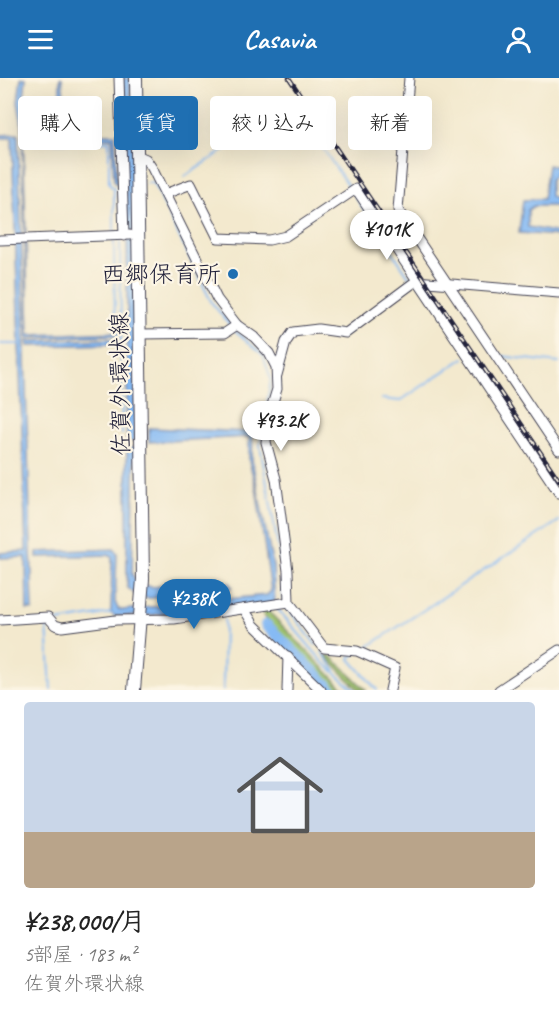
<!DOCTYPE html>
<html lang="ja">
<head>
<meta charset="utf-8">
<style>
	body { margin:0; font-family:Caveat,"Klee One",sans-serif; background:#f6f6f6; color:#222; height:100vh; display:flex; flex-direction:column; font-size:22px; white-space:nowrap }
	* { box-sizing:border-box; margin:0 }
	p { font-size:20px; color:#767676 }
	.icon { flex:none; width:33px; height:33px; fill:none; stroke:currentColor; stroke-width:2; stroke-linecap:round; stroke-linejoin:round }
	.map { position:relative; height:612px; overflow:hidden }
	.panel { display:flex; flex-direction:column; background:#fff; flex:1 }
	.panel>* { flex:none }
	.hud { position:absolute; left:18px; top:18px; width:524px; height:54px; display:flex; gap:12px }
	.price { position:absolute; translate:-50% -51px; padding:0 14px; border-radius:21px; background:#fff; color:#222; font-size:20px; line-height:39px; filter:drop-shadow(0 2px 3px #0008) }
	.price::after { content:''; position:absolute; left:50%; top:36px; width:18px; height:14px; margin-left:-9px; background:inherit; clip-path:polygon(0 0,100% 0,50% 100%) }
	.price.current { background:#1f6fb2; color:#fff }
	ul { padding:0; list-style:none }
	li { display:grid; align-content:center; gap:12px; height:318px; padding:0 24px }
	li+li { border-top:2px solid #e0e0e0 }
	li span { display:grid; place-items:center; height:186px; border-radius:6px; color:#555 }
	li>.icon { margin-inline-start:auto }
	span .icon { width:108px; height:108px; fill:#fffc; stroke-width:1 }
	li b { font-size:26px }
	.tag { padding:0 21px; border-radius:6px; background:#fff; box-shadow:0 6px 24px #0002; font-size:21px; line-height:54px }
	.tag.current { background:#1f6fb2; color:#fff }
	header { display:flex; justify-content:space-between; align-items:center; height:78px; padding:0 24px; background:#1f6fb2; color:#fff; font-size:27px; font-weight:700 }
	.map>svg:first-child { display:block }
</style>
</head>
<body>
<header><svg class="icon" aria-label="menu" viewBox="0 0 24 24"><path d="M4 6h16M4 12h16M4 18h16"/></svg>Casavia<svg class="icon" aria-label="person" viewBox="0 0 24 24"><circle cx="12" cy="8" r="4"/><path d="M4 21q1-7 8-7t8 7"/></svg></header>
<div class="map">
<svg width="559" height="612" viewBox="0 0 559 612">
	<rect width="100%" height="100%" fill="#fcf5e5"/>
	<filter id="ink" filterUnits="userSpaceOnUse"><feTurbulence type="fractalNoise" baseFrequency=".0167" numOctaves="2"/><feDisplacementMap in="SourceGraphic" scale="12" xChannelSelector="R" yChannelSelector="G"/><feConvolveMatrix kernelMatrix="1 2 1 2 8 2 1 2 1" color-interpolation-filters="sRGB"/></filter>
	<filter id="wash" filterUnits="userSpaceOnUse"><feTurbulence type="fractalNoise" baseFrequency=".008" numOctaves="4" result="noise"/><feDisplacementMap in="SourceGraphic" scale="24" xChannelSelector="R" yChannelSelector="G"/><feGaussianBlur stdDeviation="1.35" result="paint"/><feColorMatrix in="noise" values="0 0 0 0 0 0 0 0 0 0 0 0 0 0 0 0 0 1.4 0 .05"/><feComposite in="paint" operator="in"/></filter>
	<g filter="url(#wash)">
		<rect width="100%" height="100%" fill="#f3e9ce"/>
		<g fill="#9ec26c" stroke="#607254" stroke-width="1.5">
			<path d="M263,533H268L345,612H337L263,537Z"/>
			<path d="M325,577L331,578L366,612H359Z"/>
		</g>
		<g fill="#85baf4" stroke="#546e98" stroke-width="1.5">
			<path d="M21,0H26L24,20L28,55L59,54L60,0H62L64,18L74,21L65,22V56H115L117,107L114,104L112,60L26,62L23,52L29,257L120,254V257L27,260L22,48L18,24Z"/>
			<path d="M122,0H130L135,154H127Z"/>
			<path d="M18,56L33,532H27L26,479L0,480V475L26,473L12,60H0V57Z"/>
			<path d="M548,87L559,89V96H555L550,102V118L558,123L559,128H534L528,132V149L559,155V158L519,155L523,122L543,121Z"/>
			<path d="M135,160V363H127V161Z"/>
			<path d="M118,261V266L28,268L27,263Z"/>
			<path d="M149,350L253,354L252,382L273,489L275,525L150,537L114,538L111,535L112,479L108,477L37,479V474L114,471L117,475L115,524L118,531L123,532L267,517L271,513L256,409L249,383V359L149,364Z"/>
			<path d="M127,369L135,370L132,496L136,504L151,509L218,504L220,507L229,505L232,509L227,512L151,520L138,519L127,509Z"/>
		</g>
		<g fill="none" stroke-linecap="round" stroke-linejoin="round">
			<g stroke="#85baf4" stroke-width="2">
				<path d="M36,58L37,65L109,63V106L114,111V154"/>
				<path d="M184,99L293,26L350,111"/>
				<path d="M147,105H153L212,225L230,247"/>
				<path d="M355,118L410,200"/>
				<path d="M120,159L122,356"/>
				<path d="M114,161L115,251"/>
				<path d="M234,252L263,277L271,301L260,367L283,497L282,522"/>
				<path d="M0,266H19"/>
				<path d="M501,278L559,285"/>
				<path d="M382,321L400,323L464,280"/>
				<path d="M275,528L323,584L355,612"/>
				<path d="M287,529L316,567"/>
				<path d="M57,544L111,535"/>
				<path d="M47,546L51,612"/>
				<path d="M0,547L48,545"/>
				<path d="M363,572L559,443"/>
				<path d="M322,574L335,592"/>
				<path d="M355,577L351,578L350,581L377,612"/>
				<path d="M223,612L224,542"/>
			</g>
			<path stroke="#85baf4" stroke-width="12" d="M266,547L332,612"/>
		</g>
	</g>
	<g filter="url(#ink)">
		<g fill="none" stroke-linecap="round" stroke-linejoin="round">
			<g stroke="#414051" stroke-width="11">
				<g id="minor">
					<path d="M119,0L124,158"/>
					<path d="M409,0L398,132L559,372"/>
					<path d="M139,78L146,81L152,90L217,221L237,247L254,259L269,275L276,289L277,311L269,337L266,364L276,401L288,493L289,524L324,570L357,573L395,590L390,612"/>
					<path d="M165,116L191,106L218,160L269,162L286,158L356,111L559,415"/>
					<path d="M0,162L130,157"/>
					<path d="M140,256L225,255L237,247"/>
					<path d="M277,297L286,264L293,254L318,251L346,255L416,203L559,215"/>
					<path d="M244,531L254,547L321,612"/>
					<path d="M0,542L48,539L55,547L62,549L116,542L174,541L289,524"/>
					<path d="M287,612L288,578"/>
					<path d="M499,612L559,572"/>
				</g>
			</g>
			<g stroke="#414051" stroke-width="14">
				<path id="major" d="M134,612L143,501L136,0"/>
			</g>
			<use href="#minor" stroke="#fff" stroke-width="9"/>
			<use href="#major" stroke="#fff" stroke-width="12"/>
			<g stroke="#22223b" stroke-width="4.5">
				<path id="rail" d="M289,0L559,402"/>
			</g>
			<use href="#rail" stroke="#fcf5e5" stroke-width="2" stroke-dasharray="7" stroke-linecap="butt"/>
		</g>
	</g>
	<circle fill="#1f6fb2" stroke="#fcf5e5" stroke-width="2" cx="233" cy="196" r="6"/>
	<g text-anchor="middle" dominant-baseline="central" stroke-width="4.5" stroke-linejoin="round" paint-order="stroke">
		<g font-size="24" fill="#22223b" stroke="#fcf5e5" text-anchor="end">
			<text x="221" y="196">西郷保育所</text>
		</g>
		<g font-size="24" fill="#22223b" stroke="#fcf5e5">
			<text transform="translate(120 306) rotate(-91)">佐賀外環状線</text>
		</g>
	</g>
</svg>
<b class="price" style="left:387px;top:183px">¥101K</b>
<b class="price" style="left:281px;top:374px">¥93.2K</b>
<b class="price current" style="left:194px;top:552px">¥238K</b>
<div class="hud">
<a class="tag">購入</a>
<a class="tag current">賃貸</a>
<a class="tag">絞り込み</a>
<a class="tag">新着</a>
</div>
</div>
<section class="panel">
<ul>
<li><span style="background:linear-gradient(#c9d6e8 70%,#b9a48a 0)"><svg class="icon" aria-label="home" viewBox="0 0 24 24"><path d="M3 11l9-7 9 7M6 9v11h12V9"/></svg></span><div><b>¥238,000/月</b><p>5部屋 · 183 m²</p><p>佐賀外環状線</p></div></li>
</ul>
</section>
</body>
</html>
